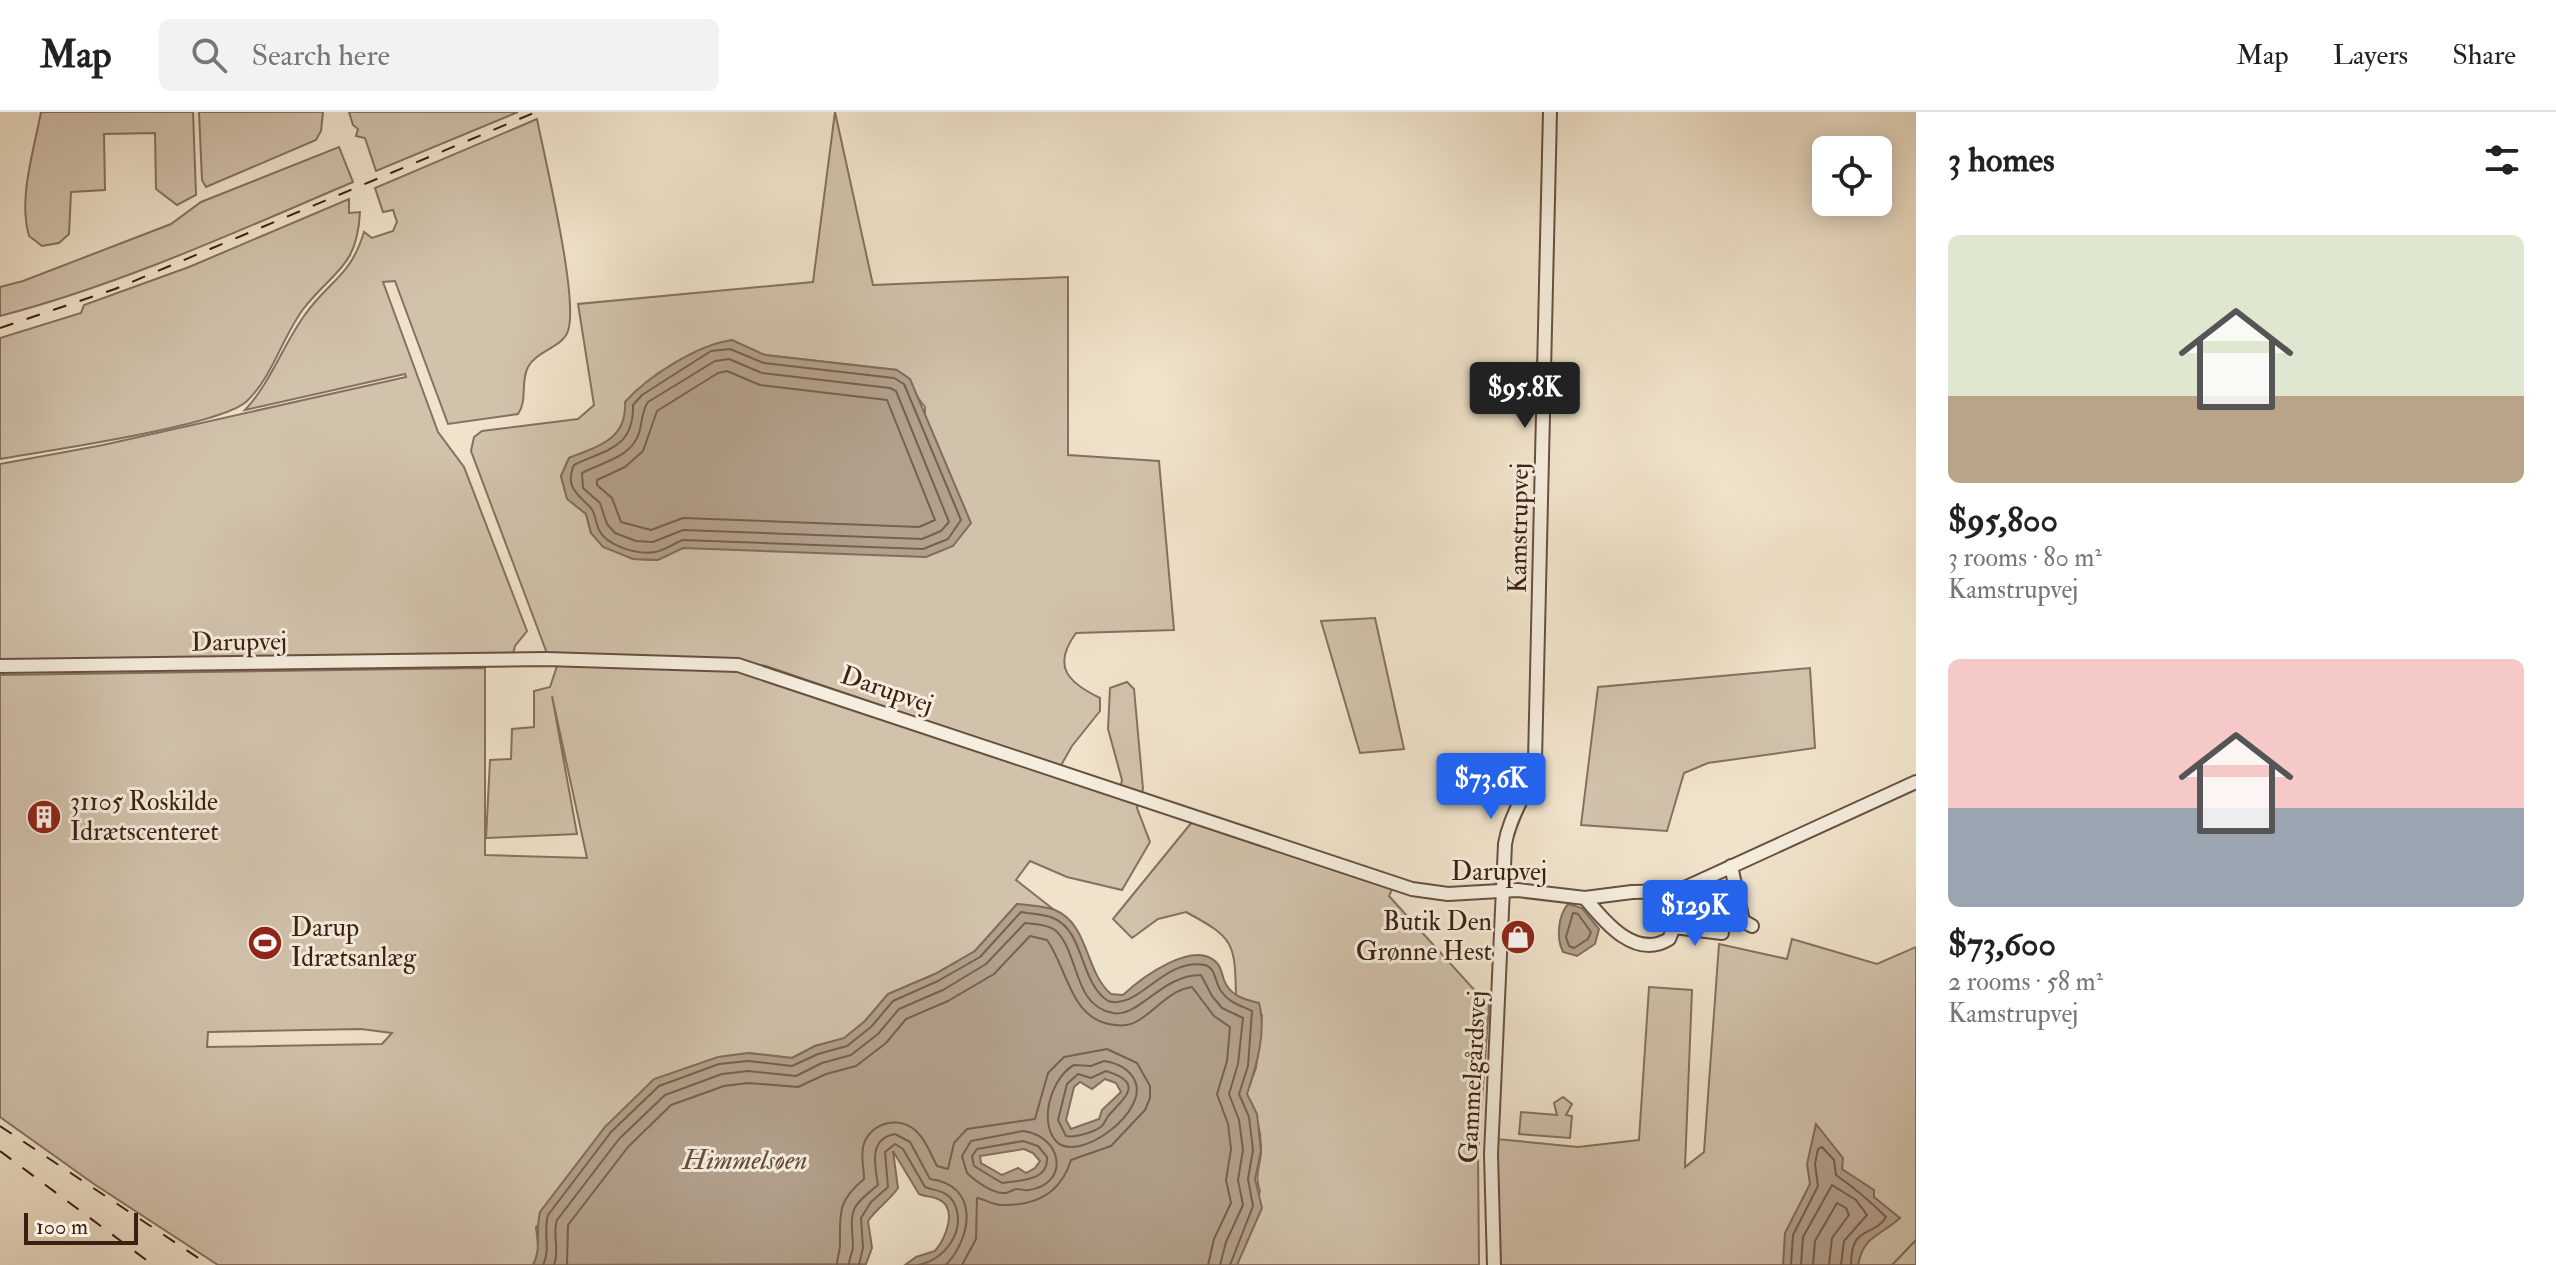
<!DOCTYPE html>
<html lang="en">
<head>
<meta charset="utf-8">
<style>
	body { margin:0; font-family:"IM FELL Double Pica",serif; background:#f2f2f2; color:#222; height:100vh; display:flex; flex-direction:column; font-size:30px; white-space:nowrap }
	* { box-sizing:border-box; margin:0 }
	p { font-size:26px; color:#767676 }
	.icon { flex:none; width:44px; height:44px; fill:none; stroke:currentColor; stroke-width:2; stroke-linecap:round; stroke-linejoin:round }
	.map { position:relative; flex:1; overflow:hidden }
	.panel { display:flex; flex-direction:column; background:#fff; width:640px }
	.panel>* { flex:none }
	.tools { position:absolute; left:1812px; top:24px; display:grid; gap:16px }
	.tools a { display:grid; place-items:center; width:80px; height:80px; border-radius:12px; background:#fff; box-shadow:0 4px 20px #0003; font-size:40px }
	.scale { position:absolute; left:24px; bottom:20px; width:114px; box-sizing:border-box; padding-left:8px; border:4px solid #3b1f12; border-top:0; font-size:22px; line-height:28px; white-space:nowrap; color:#3b1f12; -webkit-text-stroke:6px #f5eddd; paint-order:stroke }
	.price { position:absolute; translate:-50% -68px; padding:0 18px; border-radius:8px; background:#2563eb; color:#fff; font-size:26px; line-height:52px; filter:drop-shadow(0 2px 4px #0008) }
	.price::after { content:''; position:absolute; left:50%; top:48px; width:24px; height:18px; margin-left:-12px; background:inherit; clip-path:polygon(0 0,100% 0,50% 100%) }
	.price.current { background:#222; color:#fff }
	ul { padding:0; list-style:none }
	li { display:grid; align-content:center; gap:16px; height:424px; padding:0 32px }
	li span { display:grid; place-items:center; height:248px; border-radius:12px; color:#555 }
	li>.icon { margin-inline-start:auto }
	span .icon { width:144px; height:144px; fill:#fffc; stroke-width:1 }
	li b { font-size:34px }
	h2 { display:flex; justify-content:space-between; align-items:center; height:96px; padding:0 32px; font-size:34px }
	header { display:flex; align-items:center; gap:48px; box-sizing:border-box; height:112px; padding:0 40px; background:#fff; border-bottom:2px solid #e0e0e0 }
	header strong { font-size:38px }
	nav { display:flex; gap:44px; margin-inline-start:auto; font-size:28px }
	.search { width:560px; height:72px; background:#f2f2f2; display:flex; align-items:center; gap:20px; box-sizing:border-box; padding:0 28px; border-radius:12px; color:#767676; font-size:30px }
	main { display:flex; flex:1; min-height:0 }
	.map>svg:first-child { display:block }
</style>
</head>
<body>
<header>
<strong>Map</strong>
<div class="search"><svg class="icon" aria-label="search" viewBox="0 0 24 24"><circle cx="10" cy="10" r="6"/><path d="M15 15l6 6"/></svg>Search here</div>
<nav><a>Map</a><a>Layers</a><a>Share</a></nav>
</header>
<main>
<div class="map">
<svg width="1916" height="1153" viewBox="0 0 1916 1153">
	<rect width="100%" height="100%" fill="#f0e3cb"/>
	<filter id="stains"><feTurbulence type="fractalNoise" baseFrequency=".0025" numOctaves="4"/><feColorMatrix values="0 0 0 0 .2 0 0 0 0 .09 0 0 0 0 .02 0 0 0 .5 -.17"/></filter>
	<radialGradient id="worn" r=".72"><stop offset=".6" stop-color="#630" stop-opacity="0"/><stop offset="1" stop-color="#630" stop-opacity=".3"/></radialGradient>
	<g fill="#d1c2ac" stroke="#86705f" stroke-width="2" fill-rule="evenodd">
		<path d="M41,0H193L196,83L177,93L156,77L155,21L104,22L105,78L71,80L69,122L59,131L42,134L29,124C18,86 34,38 41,0Z"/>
		<path d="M199,0H323L321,19L316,28L206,75L202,68Z"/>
		<path d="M349,0H518L376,59L365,26L356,24L358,17L353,13Z"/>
		<path d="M835,0L873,173L1068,165V343L1159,349L1174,518L1076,521C1051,555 1069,571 1100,586V599L1072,634L1060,655L766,554L743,550L548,544L471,339L474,325L482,319L578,307L594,293L578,192L813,170ZM765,243L897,258L925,295V308L657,448L633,447L591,421L586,402L567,386L561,364L569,346C596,335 617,333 626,302Z"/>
		<path d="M537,7C545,48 579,187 568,219C563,235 536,239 528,255C520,270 528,288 518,302L448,312L395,169L383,170L438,320L464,355L527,519L515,534L513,542L0,550V352L103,333L406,265L405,262L245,298C271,270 282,235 304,204C329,168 350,166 364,120L372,126L393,119L397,110L393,98L383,100L375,76Z"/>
		<path d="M339,35L353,70C238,119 122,172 0,204V175L23,169L171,112L201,90Z"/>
		<path d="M349,87V101L360,100C357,156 335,157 304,196C282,225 273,264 247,289C221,314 45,339 0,347V226L81,201L84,193L189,155Z"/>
		<path d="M1375,506L1404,637L1360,641L1321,509Z"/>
		<path d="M558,551L734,556L1119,683L1122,668L1108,617L1110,576L1127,570L1134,577L1143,677L1137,696L1150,730L1122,778L1067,765L1030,749L1016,768L1053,797L1017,792L975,839L935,862L888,882L865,909L844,927L815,934L792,946L748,941L536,1115L539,1142L533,1153H218L94,1072L0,1005V563L485,556V743L587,746L552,584L577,722L486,726L490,648L511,647L512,617L534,615V579L550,575ZM361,917L392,921L382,932L207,935L208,920Z"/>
		<path d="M1810,556L1815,636L1708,651L1684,661L1667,719L1581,713L1598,575Z"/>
		<path d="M1192,710L1393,775L1389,784L1489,894L1478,1043L1479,1153H1237L1260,1079C1254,1064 1260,1056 1261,1040C1262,1019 1256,1000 1246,982L1256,956L1262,903L1236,884C1235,830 1234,826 1186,800L1158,807L1132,826L1113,807Z"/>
		<path d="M1792,827L1877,852L1916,835V1153H1499L1497,1027L1578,1035L1639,1028L1649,875L1692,878L1685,1055L1704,1040L1719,832L1787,847Z"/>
		<path d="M1563,985L1572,992L1566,1003L1572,1004L1570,1026L1519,1022L1521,1000L1557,1003L1554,991Z"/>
	</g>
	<g fill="#b2a08c" stroke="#826c5b" stroke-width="2" fill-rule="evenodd">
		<path d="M732,228L765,243L897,258L910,267L971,411L953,434L926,445L683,436L658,448L633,447L603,435L591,421L586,402L567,387L561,364L569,346C598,334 627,328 625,290C648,264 697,233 732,228Z"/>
		<path d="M1017,792C1029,793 1044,794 1055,798C1089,812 1085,860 1111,882L1123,883C1140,867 1194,826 1217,851C1221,855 1222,862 1224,868C1230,884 1244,887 1259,891C1267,920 1256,955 1247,982L1257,1002L1261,1039L1255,1067L1262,1096L1237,1153H905L916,1145L935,1139C945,1127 959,1096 938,1087C932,1084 926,1085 919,1082L893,1039L898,1076C889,1089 877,1096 868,1109L872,1136L866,1152L533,1153C542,1137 535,1118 540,1100L605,1015L654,967L718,945L748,941L792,946L815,934L844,926L865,909L888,882L935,862L975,839ZM1105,967L1116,971L1121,980L1102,998L1099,1007L1071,1017L1066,1008L1074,975L1080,970L1092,977ZM1024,1037L1033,1041L1040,1049L1035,1056L1026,1061L1018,1056L1002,1063L981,1051L980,1044Z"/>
		<path d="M1568,792L1582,796L1599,817L1595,832L1577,844L1563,840C1556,826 1558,804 1568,792Z"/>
		<path d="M1816,1012L1843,1046L1842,1057L1874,1078V1085L1900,1106C1879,1125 1864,1123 1858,1153H1783L1785,1121L1810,1072L1807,1052Z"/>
	</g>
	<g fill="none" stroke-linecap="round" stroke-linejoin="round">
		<g stroke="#76604f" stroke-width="2">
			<path d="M730,237L764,251L894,266L904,272L961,408L948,427L923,437L683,428C674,431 664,439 655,440C637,443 607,434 599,418C595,410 596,401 590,395C576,381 565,374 574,353C606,337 634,337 633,293L642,283L711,239Z"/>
			<path d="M729,247L762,261L890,276L896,279L949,410L941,419L922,427L683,418L653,430L636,429L615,421L607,412L600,391L583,376L582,361C602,350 631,346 639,321C642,311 642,298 648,290L715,249Z"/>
			<path d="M727,259L760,273L887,288L935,408L919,415L683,406L651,418L621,410L612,386L597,373V368L625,355L643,339L657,299L718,261Z"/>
			<path d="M1573,801L1578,802L1591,820L1588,827L1574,836L1569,834L1566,825Z"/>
			<path d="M1104,949C1117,951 1128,956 1134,967C1152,999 1077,1053 1056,1029C1038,1009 1052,965 1074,953L1091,954Z"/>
			<path d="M1106,959C1145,971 1125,985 1109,1003C1106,1006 1105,1011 1102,1014C1095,1020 1075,1026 1066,1024L1058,1008L1067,972L1078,962L1091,966Z"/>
			<path d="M1023,1019C1062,1024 1071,1071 1029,1078C1025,1079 1021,1077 1017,1077C1013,1077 1009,1081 1005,1081C993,1082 975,1069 967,1061L962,1044L971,1029Z"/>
			<path d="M1023,1029L1038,1034L1047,1045C1049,1070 1018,1068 1002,1071L974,1054L972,1044L977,1037Z"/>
			<path d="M543,1153C551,1138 543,1120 548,1103L611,1020L659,974L719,952L748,949L792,954L818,942L847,934L871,915L893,889L938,869L980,845L1021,800C1031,802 1043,802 1053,806C1085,819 1079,870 1108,889C1138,899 1164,845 1205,853C1216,856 1215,871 1221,879C1229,891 1240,893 1252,899L1248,954L1239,982L1249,1005L1253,1038L1248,1067L1253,1094L1230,1153"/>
			<path d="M554,1153C560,1138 552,1123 557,1108L619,1027L665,983L722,962L748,959L796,964L822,951L851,943L878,922L899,897L943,878L986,852L1025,811C1034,812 1047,812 1055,818C1080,840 1072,894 1113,901C1139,906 1161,863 1201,863L1212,884L1222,896L1243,906L1238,952L1229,982L1239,1008L1243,1038L1238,1068L1243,1093L1226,1130L1220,1153"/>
			<path d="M567,1153L568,1113L628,1035L671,993L724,974L748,971L798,975L826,962L856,954L886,931L906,907L948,889L994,862L1030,824L1047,828C1068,857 1070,909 1115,913C1123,914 1132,913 1139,908C1157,897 1170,878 1192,875L1214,904L1230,915L1227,949L1217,982L1228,1012L1231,1037L1226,1068L1231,1091L1214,1127L1208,1153"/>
			<path d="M837,1153C837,1146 840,1139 840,1133C840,1102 837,1089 864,1067C864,1057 861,1046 863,1035C869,1010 901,1002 918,1021C927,1030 931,1043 937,1054L948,1057L954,1031L967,1017L1035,1007L1048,961L1064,945L1107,937L1137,951L1150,974V986L1145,998L1111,1034L1071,1048C1061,1081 1036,1094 1002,1093C992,1093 985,1087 977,1086L976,1127L962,1153"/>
			<path d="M849,1153C849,1146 853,1140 853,1134C851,1098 848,1097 878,1073C875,1053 868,1027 895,1022L910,1030L930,1067C979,1073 973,1124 946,1153"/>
			<path d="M859,1153L863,1136L861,1106L871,1090L888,1075L885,1040L895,1032L903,1037L925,1075C935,1079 946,1078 953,1089C969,1117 944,1149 918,1153"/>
			<path d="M1791,1153L1793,1123L1818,1074L1815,1052L1818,1037L1822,1035L1834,1048L1836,1063C1856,1077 1869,1088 1886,1105C1873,1126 1851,1112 1851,1153"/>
			<path d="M1801,1153L1803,1125L1832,1073L1856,1088L1867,1103L1844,1129L1841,1153"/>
			<path d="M1813,1153L1815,1129L1837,1091L1846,1096L1849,1103L1832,1126L1829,1153"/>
		</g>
		<path stroke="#826c5b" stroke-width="2" d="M1892,1153L1916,1128"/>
		<g stroke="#685040" stroke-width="16">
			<g id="minor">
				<path d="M0,554L546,547L738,553L1412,777L1448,782L1517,778L1585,786L1632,780L1678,779L1916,670"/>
				<path d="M1731,754L1743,809L1752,814"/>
				<path d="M1585,786C1604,809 1635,848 1669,827L1674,815L1678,779"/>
				<path d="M1674,815L1722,821"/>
				<path d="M1494,1153L1491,1042L1505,732C1510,701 1530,679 1535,648L1550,0"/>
			</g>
		</g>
		<use href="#minor" stroke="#f5eddd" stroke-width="12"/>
		<g stroke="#3b1f12" stroke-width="2" stroke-dasharray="14 14" stroke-linecap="butt">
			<path d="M0,216L115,177L536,0"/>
			<path d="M0,1014L209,1153"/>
			<path d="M0,1039L153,1153"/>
		</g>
	</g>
	<defs>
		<g id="building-disc" transform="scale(1.8)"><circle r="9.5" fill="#8f2418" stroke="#f5eddd"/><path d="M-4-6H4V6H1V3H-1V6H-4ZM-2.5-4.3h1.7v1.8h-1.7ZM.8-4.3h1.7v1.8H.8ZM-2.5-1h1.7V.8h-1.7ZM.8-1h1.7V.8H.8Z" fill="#fff"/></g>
		<g id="shop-disc" transform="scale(1.8)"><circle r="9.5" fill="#8f2418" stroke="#f5eddd"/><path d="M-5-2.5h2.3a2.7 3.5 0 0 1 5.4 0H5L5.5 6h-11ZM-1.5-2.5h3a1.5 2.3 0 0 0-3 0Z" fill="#fff"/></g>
		<g id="stadium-disc" transform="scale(1.8)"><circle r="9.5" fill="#8f2418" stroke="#f5eddd"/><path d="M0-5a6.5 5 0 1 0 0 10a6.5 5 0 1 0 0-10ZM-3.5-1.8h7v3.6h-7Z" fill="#fff"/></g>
	</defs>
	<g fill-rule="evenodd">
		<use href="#building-disc" x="44" y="705"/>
		<use href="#shop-disc" x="1518" y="825"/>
		<use href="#stadium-disc" x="265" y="831"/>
	</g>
	<g text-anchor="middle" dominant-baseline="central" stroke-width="6" stroke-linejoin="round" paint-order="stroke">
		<g font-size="26" fill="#3b1f12" stroke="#f5eddd">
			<text transform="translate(1519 416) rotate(-89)">Kamstrupvej</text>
			<text transform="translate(239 530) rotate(-1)">Darupvej</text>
			<text transform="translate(887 578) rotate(19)">Darupvej</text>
			<text x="1499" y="760">Darupvej</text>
			<text transform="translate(1473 965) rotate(-87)">Gammelgårdsvej</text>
		</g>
		<g font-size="26" fill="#3b1f12" stroke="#f5eddd" text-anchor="start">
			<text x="70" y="690">31105 Roskilde<tspan x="70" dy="30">Idrætscenteret</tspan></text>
			<text x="1492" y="810" text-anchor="end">Butik Den<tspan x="1492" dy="30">Grønne Hest</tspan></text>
			<text x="291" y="816">Darup<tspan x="291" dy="30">Idrætsanlæg</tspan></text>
		</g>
		<g font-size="28" font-style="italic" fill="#654c3d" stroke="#f5eddd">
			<text x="745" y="1048">Himmelsøen</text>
		</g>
	</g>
	<rect width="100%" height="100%" filter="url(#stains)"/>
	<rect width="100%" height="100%" fill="url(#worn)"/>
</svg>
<div class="tools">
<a><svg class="icon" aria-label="locate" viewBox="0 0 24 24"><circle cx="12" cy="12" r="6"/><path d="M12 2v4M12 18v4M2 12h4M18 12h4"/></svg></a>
</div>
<div class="scale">100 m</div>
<b class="price current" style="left:1525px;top:318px">$95.8K</b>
<b class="price" style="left:1491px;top:709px">$73.6K</b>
<b class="price" style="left:1695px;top:836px">$129K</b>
</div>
<section class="panel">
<h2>3 homes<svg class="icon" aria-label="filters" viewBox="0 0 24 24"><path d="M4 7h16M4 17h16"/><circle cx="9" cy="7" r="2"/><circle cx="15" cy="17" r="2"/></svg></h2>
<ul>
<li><span style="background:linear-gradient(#dfe7d0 65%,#b9a48a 0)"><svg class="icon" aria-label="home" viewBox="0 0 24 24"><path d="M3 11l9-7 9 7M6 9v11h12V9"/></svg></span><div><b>$95,800</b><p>3 rooms · 80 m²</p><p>Kamstrupvej</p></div></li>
<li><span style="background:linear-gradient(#f6c9c9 60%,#9aa5b1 0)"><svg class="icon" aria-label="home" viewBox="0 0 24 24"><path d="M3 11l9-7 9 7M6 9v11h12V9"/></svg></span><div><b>$73,600</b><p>2 rooms · 58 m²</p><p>Kamstrupvej</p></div></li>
</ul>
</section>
</main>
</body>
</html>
